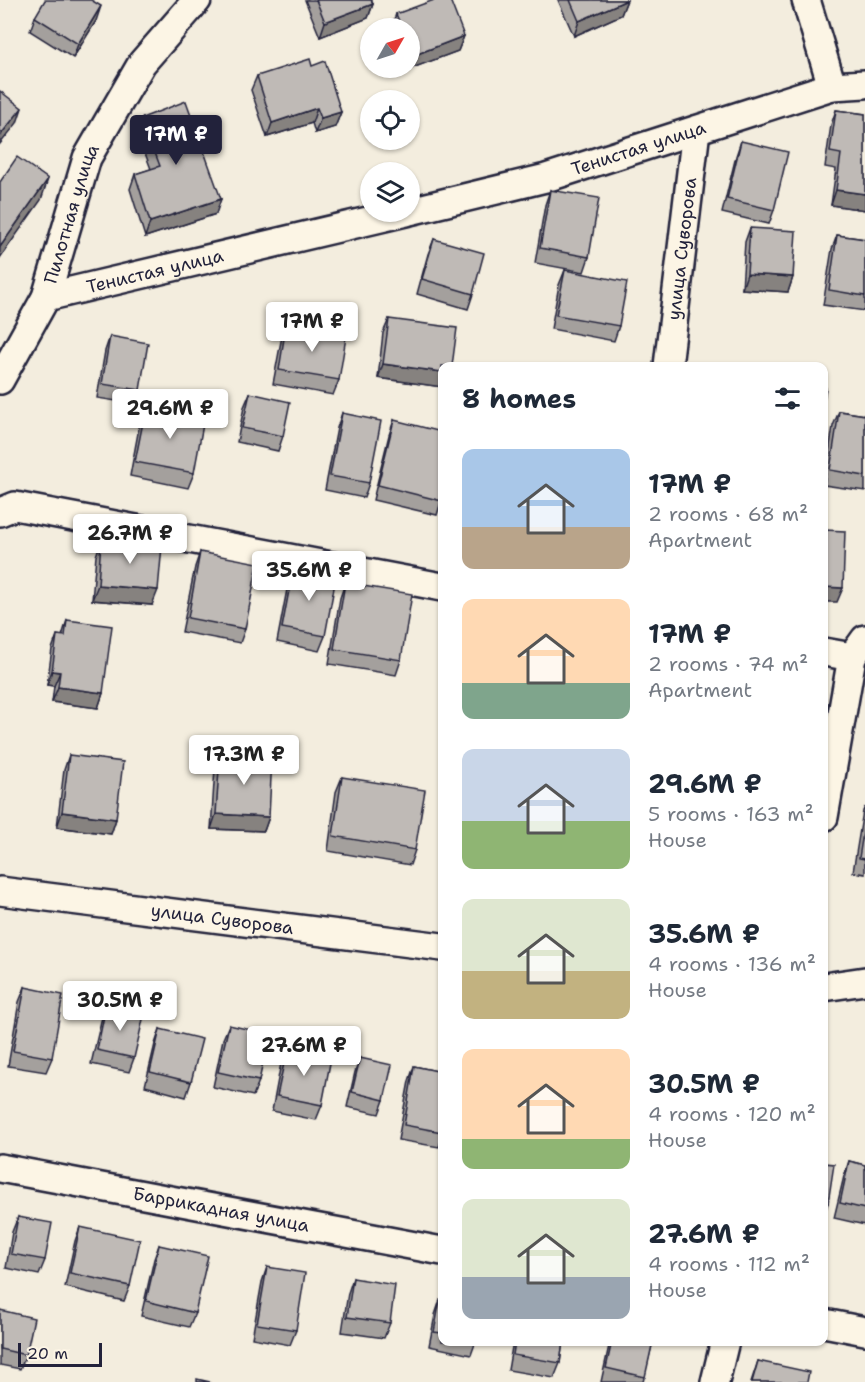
<!DOCTYPE html>
<html lang="en">
<head>
<meta charset="utf-8">
<style>
	body { margin:0; font-family:"Shantell Sans",sans-serif; background:#f6f6f7; color:#1f2937; height:100vh; display:flex; flex-direction:column; font-size:22px; white-space:nowrap }
	* { box-sizing:border-box; margin:0 }
	p { font-size:20px; color:#747a83 }
	.icon { flex:none; width:33px; height:33px; fill:none; stroke:currentColor; stroke-width:2; stroke-linecap:round; stroke-linejoin:round }
	.map { position:relative; flex:1; overflow:hidden }
	.panel { position:absolute; left:438px; top:362px; width:390px; height:984px; display:flex; flex-direction:column; background:#fff; border-radius:12px; box-shadow:0 2px 4px #0004 }
	.panel>* { flex:none }
	.needle { width:39px; rotate:51deg }
	.controls { position:absolute; left:360px; top:18px; display:grid; gap:12px }
	.controls a { display:grid; place-items:center; width:60px; height:60px; border-radius:50%; background:#fff; box-shadow:0 2px 4px #0004; font-size:30px }
	.scale { position:absolute; left:18px; bottom:15px; width:84px; box-sizing:border-box; padding-left:6px; border:3px solid #22223b; border-top:0; font-size:16px; line-height:21px; white-space:nowrap; color:#22223b; -webkit-text-stroke:4px #fcf5e5; paint-order:stroke }
	.price { position:absolute; translate:-50% -51px; padding:0 14px; border-radius:6px; background:#fff; color:#222; font-size:20px; line-height:39px; filter:drop-shadow(0 2px 3px #0008) }
	.price::after { content:''; position:absolute; left:50%; top:36px; width:18px; height:14px; margin-left:-9px; background:inherit; clip-path:polygon(0 0,100% 0,50% 100%) }
	.price.current { background:#22223b; color:#fff }
	ul { padding:0; list-style:none }
	li { display:flex; align-items:center; gap:18px; height:150px; padding:0 24px }
	li span { display:grid; place-items:center; flex:none; width:168px; height:120px; border-radius:12px; color:#555 }
	li>.icon { margin-inline-start:auto }
	span .icon { width:72px; height:72px; fill:#fffc; stroke-width:1 }
	li b { font-size:26px }
	h2 { display:flex; justify-content:space-between; align-items:center; height:72px; padding:0 24px; font-size:26px }
	.map>svg:first-child { display:block }
</style>
</head>
<body>
<div class="map">
<svg width="865" height="1382" viewBox="0 0 865 1382">
	<rect width="100%" height="100%" fill="#f3edde"/>
	<filter id="ink" filterUnits="userSpaceOnUse"><feTurbulence type="fractalNoise" baseFrequency=".0167" numOctaves="2"/><feDisplacementMap in="SourceGraphic" scale="12" xChannelSelector="R" yChannelSelector="G"/><feConvolveMatrix kernelMatrix="1 2 1 2 8 2 1 2 1" color-interpolation-filters="sRGB"/></filter>
	<g filter="url(#ink)">
		<g fill="none" stroke-linecap="round" stroke-linejoin="round">
			<g stroke="#22223b" stroke-width="32">
				<g id="minor">
					<path d="M806,0L832,86"/>
					<path id="s1" d="M410,211L546,178L832,86L865,84"/>
					<path id="s2" d="M46,297L406,212"/>
					<path id="s3" d="M668,366L696,130"/>
					<path id="s4" d="M0,380L46,297L87,158L142,63L197,0"/>
					<path d="M0,512L15,506L442,587"/>
					<path d="M824,652L852,657"/>
					<path d="M824,817L852,657L865,639"/>
					<path id="s5" d="M0,891L442,947"/>
					<path d="M824,987L865,981"/>
					<path id="s6" d="M0,1168L442,1251"/>
					<path d="M824,1323L865,1331"/>
					<path d="M715,1382L725,1341"/>
				</g>
			</g>
			<use href="#minor" stroke="#fcf5e5" stroke-width="27"/>
		</g>
		<g fill="#a4a09d" stroke="#22223b" stroke-width="1.5">
			<path d="M305,0H371L373,4L368,18L320,37Z"/>
			<path d="M558,0H627L621,15L574,36Z"/>
			<path d="M396,14L464,36L458,51L407,70L405,68H410V28H391Z"/>
			<path d="M35,17L96,21L73,58L30,31Z"/>
			<path d="M312,66L341,112L335,127L315,133L312,123L267,137L251,90L257,76Z"/>
			<path d="M836,110L865,114V210L831,205L836,169L825,167L831,125Z"/>
			<path d="M142,118L216,214L145,237L130,189L135,174L151,169L137,132Z"/>
			<path d="M741,141L774,210L769,224L722,213L736,156Z"/>
			<path d="M550,190L589,257L584,272L535,263L545,205Z"/>
			<path d="M750,228L793,277L788,292L742,289L745,242Z"/>
			<path d="M837,235L865,239V311L823,305L832,249Z"/>
			<path d="M434,239L473,294L468,309L417,294L428,254Z"/>
			<path d="M565,270L619,326L614,341L551,329L559,285Z"/>
			<path d="M389,319L442,366V387L378,378L383,333Z"/>
			<path d="M286,326L339,380L333,395L273,384L281,341Z"/>
			<path d="M110,336L140,390L135,404L97,398L105,351Z"/>
			<path d="M250,393L283,436L278,451L237,442L244,407Z"/>
			<path d="M146,407L194,473L188,488L130,476L140,422Z"/>
			<path d="M839,411L865,415V491L824,485L833,426Z"/>
			<path d="M342,413L369,483L364,498L325,490L337,428Z"/>
			<path d="M394,420L442,499L437,515L373,500L389,435Z"/>
			<path d="M101,541L152,605L92,600L96,556Z"/>
			<path d="M200,552L245,629L240,643L182,632L195,567Z"/>
			<path d="M293,569L325,636L319,651L277,642L288,584Z"/>
			<path d="M345,583L401,660L396,675L329,664L340,598Z"/>
			<path d="M67,620L103,693L98,708L52,702L54,686L47,685L52,649L57,635L62,636Z"/>
			<path d="M220,754L269,817L264,831L211,829L215,768Z"/>
			<path d="M69,755L116,819L111,834L57,827L64,770Z"/>
			<path d="M342,777L415,850L410,865L328,851L336,792Z"/>
			<path d="M865,807V874L853,872L863,811Z"/>
			<path d="M25,987L52,1058L46,1072L8,1066L19,1002Z"/>
			<path d="M106,1006L134,1058L129,1072L91,1064L101,1021Z"/>
			<path d="M229,1025L259,1081L253,1096L213,1087L223,1039Z"/>
			<path d="M160,1029L191,1082L186,1097L145,1086L155,1044Z"/>
			<path d="M287,1049L322,1105L316,1120L272,1111L281,1063Z"/>
			<path d="M360,1058L384,1100L379,1114L347,1107L355,1072Z"/>
			<path d="M414,1066L442,1072V1138L439,1147L398,1140L409,1081Z"/>
			<path d="M849,1161L865,1165V1225L834,1218L844,1176Z"/>
			<path d="M824,1163L828,1203L824,1216Z"/>
			<path d="M18,1217L45,1260L39,1275L6,1268L12,1232Z"/>
			<path d="M80,1227L130,1286L124,1301L65,1287L75,1241Z"/>
			<path d="M159,1245L195,1313L189,1327L141,1316L154,1259Z"/>
			<path d="M267,1267L296,1330L290,1345L252,1338L262,1282Z"/>
			<path d="M353,1278L390,1323L384,1338L342,1332L348,1293Z"/>
			<path d="M440,1300H442V1341H476L471,1355L429,1346L435,1315Z"/>
			<path d="M0,1310L26,1355L20,1369L0,1365Z"/>
			<path d="M513,1341H563L560,1363L554,1378L508,1370Z"/>
			<path d="M610,1341H653L643,1382H601Z"/>
			<path d="M758,1361L807,1382H751Z"/>
		</g>
		<g fill="#86827f" stroke="#22223b" stroke-width="1.5">
			<path d="M627,0L621,15L574,36L579,21Z"/>
			<path d="M373,4L368,18L320,37L325,22Z"/>
			<path d="M101,6L96,21L73,58L78,44Z"/>
			<path d="M464,36L458,51L407,70V68H410V62L412,56Z"/>
			<path d="M22,108L17,123L0,144V139L2,133Z"/>
			<path d="M317,108L312,123L267,137L272,123Z"/>
			<path d="M341,112L335,127L315,133L321,118Z"/>
			<path d="M48,179L41,200L0,258V247Z"/>
			<path d="M836,190L865,194V210L831,205Z"/>
			<path d="M221,199L216,214L145,237L150,222Z"/>
			<path d="M747,274L793,277L788,292L742,289Z"/>
			<path d="M383,364L442,372V387L378,378Z"/>
			<path d="M98,585L158,590L152,605L92,600Z"/>
			<path d="M824,587L843,588L837,602H824Z"/>
			<path d="M52,671L60,672L54,686L47,685Z"/>
			<path d="M58,687L103,693L98,708L52,702Z"/>
			<path d="M62,812L116,819L111,834L57,827Z"/>
			<path d="M216,814L269,817L264,831L211,829Z"/>
		</g>
		<g fill="#bfbab6" stroke="#22223b" stroke-width="1.5">
			<path d="M45,0H91L101,6L78,44L35,17Z"/>
			<path d="M316,0H371L373,4L325,22Z"/>
			<path d="M434,0H450L464,36L412,56L410,49V28H402L396,14Z"/>
			<path d="M570,0H627L579,21Z"/>
			<path d="M310,59L312,66L325,61L341,112L321,118L317,108L272,123L257,76Z"/>
			<path d="M0,91L22,108L2,133L0,131Z"/>
			<path d="M186,101L221,199L150,222L135,174L160,166L142,118Z"/>
			<path d="M836,110L865,114V194L836,190L841,154L830,152Z"/>
			<path d="M741,141L788,152L774,210L727,199Z"/>
			<path d="M17,157L48,179L0,247V182Z"/>
			<path d="M550,190L599,198L589,257L540,248Z"/>
			<path d="M750,228L796,231L793,277L747,274Z"/>
			<path d="M837,235L865,239V296L829,290Z"/>
			<path d="M434,239L484,253L473,294L422,279Z"/>
			<path d="M565,270L627,282L619,326L556,315Z"/>
			<path d="M389,319L457,328L452,366H442V372L383,364Z"/>
			<path d="M286,326L346,337L339,380L279,370Z"/>
			<path d="M110,336L148,343L140,390L102,384Z"/>
			<path d="M824,387L826,388L824,400Z"/>
			<path d="M250,393L290,402L283,436L242,428Z"/>
			<path d="M146,407L204,419L194,473L135,462Z"/>
			<path d="M839,411L865,415V476L830,470Z"/>
			<path d="M342,413L381,421L369,483L330,476Z"/>
			<path d="M394,420L442,432V501L378,485Z"/>
			<path d="M824,530L845,531L843,588L824,587Z"/>
			<path d="M101,541L162,546L158,590L98,585Z"/>
			<path d="M200,552L258,563L245,629L188,618Z"/>
			<path d="M293,569L336,577L325,636L282,628Z"/>
			<path d="M345,583L412,594L401,660L334,649Z"/>
			<path d="M67,620L112,626L103,693L58,687L60,672L52,671L57,635L65,636Z"/>
			<path d="M220,754L272,757L269,817L216,814Z"/>
			<path d="M69,755L123,762L116,819L62,812Z"/>
			<path d="M342,777L425,790L415,850L333,836Z"/>
			<path d="M865,820V859L859,858Z"/>
			<path d="M25,987L63,995L52,1058L13,1051Z"/>
			<path d="M106,1006L144,1015L134,1058L97,1050Z"/>
			<path d="M229,1025L269,1034L259,1081L218,1072Z"/>
			<path d="M160,1029L202,1039L191,1082L150,1072Z"/>
			<path d="M287,1049L331,1058L322,1105L277,1096Z"/>
			<path d="M360,1058L392,1065L384,1100L352,1092Z"/>
			<path d="M414,1066L442,1072V1132L404,1125Z"/>
			<path d="M849,1161L865,1165V1209L840,1203Z"/>
			<path d="M824,1163L834,1164L828,1203L824,1202Z"/>
			<path d="M18,1217L52,1223L45,1260L11,1254Z"/>
			<path d="M80,1227L140,1240L130,1286L70,1273Z"/>
			<path d="M159,1245L208,1256L195,1313L146,1301Z"/>
			<path d="M267,1267L305,1273L296,1330L257,1324Z"/>
			<path d="M353,1278L395,1285L390,1323L347,1317Z"/>
			<path d="M440,1300H442V1333L434,1332Z"/>
			<path d="M0,1310L34,1318L26,1355L0,1349Z"/>
			<path d="M515,1341H563L560,1363L513,1355Z"/>
			<path d="M612,1341H653L645,1377L606,1368Z"/>
			<path d="M758,1361L809,1372L807,1382H752Z"/>
			<path d="M197,1379L210,1382H197Z"/>
		</g>
	</g>
	<g text-anchor="middle" dominant-baseline="central" stroke-width="6" stroke-linejoin="round" paint-order="stroke">
		<g font-size="18" fill="#22223b" stroke="#fcf5e5">
			<text stroke="none"><textPath href="#s1" startOffset="237">Тенистая улица</textPath></text>
			<text stroke="none"><textPath href="#s4" startOffset="182">Пилотная улица</textPath></text>
			<text stroke="none"><textPath href="#s3" startOffset="118">улица Суворова</textPath></text>
			<text stroke="none"><textPath href="#s2" startOffset="112">Тенистая улица</textPath></text>
			<text stroke="none"><textPath href="#s5" startOffset="224">улица Суворова</textPath></text>
			<text stroke="none"><textPath href="#s6" startOffset="225">Баррикадная улица</textPath></text>
		</g>
	</g>
</svg>
<div class="controls">
<a><svg class="needle" viewBox="-14 -14 28 28"><path d="M0-13l5 13h-10z" fill="#e53935"/><path d="M0 13l5-13h-10z" fill="#747a83"/></svg></a>
<a><svg class="icon" aria-label="locate" viewBox="0 0 24 24"><circle cx="12" cy="12" r="6"/><path d="M12 2v4M12 18v4M2 12h4M18 12h4"/></svg></a>
<a><svg class="icon" aria-label="layers" viewBox="0 0 24 24"><path d="M12 4l9 5-9 5-9-5zM3 14l9 5 9-5"/></svg></a>
</div>
<div class="scale">20 m</div>
<b class="price current" style="left:176px;top:166px">17M ₽</b>
<b class="price" style="left:312px;top:353px">17M ₽</b>
<b class="price" style="left:170px;top:440px">29.6M ₽</b>
<b class="price" style="left:130px;top:565px">26.7M ₽</b>
<b class="price" style="left:309px;top:602px">35.6M ₽</b>
<b class="price" style="left:244px;top:786px">17.3M ₽</b>
<b class="price" style="left:120px;top:1032px">30.5M ₽</b>
<b class="price" style="left:304px;top:1077px">27.6M ₽</b>
<section class="panel">
<h2>8 homes<svg class="icon" aria-label="filters" viewBox="0 0 24 24"><path d="M4 7h16M4 17h16"/><circle cx="9" cy="7" r="2"/><circle cx="15" cy="17" r="2"/></svg></h2>
<ul>
<li><span style="background:linear-gradient(#a9c7e8 65%,#b9a48a 0)"><svg class="icon" aria-label="home" viewBox="0 0 24 24"><path d="M3 11l9-7 9 7M6 9v11h12V9"/></svg></span><div><b>17M ₽</b><p>2 rooms · 68 m²</p><p>Apartment</p></div></li>
<li><span style="background:linear-gradient(#ffd9b3 70%,#7fa58c 0)"><svg class="icon" aria-label="home" viewBox="0 0 24 24"><path d="M3 11l9-7 9 7M6 9v11h12V9"/></svg></span><div><b>17M ₽</b><p>2 rooms · 74 m²</p><p>Apartment</p></div></li>
<li><span style="background:linear-gradient(#c9d6e8 60%,#8fb573 0)"><svg class="icon" aria-label="home" viewBox="0 0 24 24"><path d="M3 11l9-7 9 7M6 9v11h12V9"/></svg></span><div><b>29.6M ₽</b><p>5 rooms · 163 m²</p><p>House</p></div></li>
<li><span style="background:linear-gradient(#dfe7d0 60%,#c2b280 0)"><svg class="icon" aria-label="home" viewBox="0 0 24 24"><path d="M3 11l9-7 9 7M6 9v11h12V9"/></svg></span><div><b>35.6M ₽</b><p>4 rooms · 136 m²</p><p>House</p></div></li>
<li><span style="background:linear-gradient(#ffd9b3 75%,#8fb573 0)"><svg class="icon" aria-label="home" viewBox="0 0 24 24"><path d="M3 11l9-7 9 7M6 9v11h12V9"/></svg></span><div><b>30.5M ₽</b><p>4 rooms · 120 m²</p><p>House</p></div></li>
<li><span style="background:linear-gradient(#dfe7d0 65%,#9aa5b1 0)"><svg class="icon" aria-label="home" viewBox="0 0 24 24"><path d="M3 11l9-7 9 7M6 9v11h12V9"/></svg></span><div><b>27.6M ₽</b><p>4 rooms · 112 m²</p><p>House</p></div></li>
</ul>
</section>
</div>
</body>
</html>
